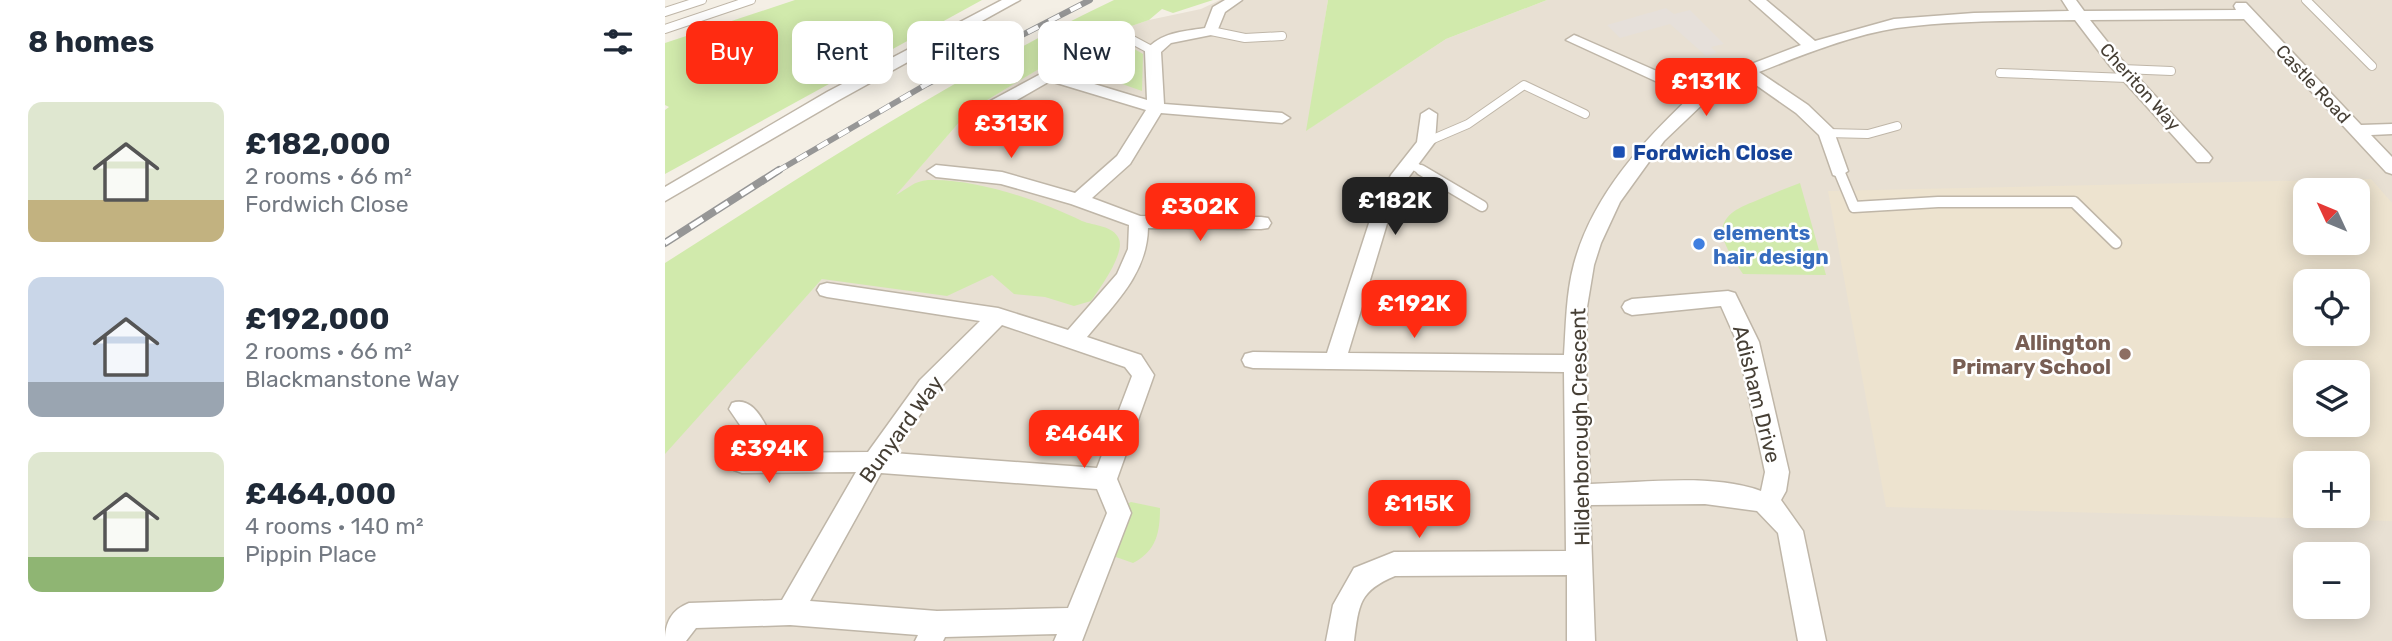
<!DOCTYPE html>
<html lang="en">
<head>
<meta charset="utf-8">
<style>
	body { margin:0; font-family:Rubik,sans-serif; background:#f2f2f3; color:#1f2937; height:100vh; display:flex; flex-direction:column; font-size:26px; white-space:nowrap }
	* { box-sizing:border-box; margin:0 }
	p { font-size:23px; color:#747a83 }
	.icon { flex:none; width:38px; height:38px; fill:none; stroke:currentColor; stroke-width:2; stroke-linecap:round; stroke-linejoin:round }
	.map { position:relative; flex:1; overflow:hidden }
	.panel { display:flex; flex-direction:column; background:#fff; width:665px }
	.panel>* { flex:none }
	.guide { position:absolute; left:21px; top:21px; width:665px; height:63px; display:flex; gap:14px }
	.needle { width:46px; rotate:314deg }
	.buttons { position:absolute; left:1628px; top:178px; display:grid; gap:14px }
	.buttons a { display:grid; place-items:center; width:77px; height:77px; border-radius:14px; background:#fff; box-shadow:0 4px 18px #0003; font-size:35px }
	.price { position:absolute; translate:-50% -60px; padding:0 16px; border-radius:14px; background:#ff2b11; color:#fff; font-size:23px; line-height:46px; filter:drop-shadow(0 2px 4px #0008) }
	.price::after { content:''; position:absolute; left:50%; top:42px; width:21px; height:16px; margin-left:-10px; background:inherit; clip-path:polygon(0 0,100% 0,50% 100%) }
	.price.current { background:#222; color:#fff }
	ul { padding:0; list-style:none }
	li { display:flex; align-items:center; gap:21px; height:175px; padding:0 28px }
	li span { display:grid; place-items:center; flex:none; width:196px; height:140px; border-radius:14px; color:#555 }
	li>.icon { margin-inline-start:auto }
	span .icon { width:84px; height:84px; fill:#fffc; stroke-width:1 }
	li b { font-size:30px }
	h2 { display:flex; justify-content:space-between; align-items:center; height:84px; padding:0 28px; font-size:30px }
	.tag { padding:0 24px; border-radius:14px; background:#fff; box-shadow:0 4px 18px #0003; font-size:24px; line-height:63px }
	.tag.current { background:#ff2b11; color:#fff }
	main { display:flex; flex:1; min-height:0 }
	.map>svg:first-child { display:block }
</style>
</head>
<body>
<main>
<section class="panel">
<h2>8 homes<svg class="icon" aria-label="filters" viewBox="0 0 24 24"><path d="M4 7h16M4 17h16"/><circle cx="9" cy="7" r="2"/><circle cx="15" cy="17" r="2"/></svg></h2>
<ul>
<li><span style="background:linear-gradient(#dfe7d0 70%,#c2b280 0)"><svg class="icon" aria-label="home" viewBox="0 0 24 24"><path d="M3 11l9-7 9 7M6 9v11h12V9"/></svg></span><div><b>£182,000</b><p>2 rooms · 66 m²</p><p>Fordwich Close</p></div></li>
<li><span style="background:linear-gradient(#c9d6e8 75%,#9aa5b1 0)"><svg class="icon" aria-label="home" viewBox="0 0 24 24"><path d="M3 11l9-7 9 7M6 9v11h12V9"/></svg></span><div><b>£192,000</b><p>2 rooms · 66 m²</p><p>Blackmanstone Way</p></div></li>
<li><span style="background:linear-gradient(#dfe7d0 75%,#8fb573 0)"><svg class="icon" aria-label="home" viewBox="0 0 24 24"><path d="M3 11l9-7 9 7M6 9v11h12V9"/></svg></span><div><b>£464,000</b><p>4 rooms · 140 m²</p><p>Pippin Place</p></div></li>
</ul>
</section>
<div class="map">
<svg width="1727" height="641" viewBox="0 0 1727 641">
	<rect width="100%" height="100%" fill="#f4efe5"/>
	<path fill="#e8e0d3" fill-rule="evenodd" d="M555,0H663L642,130L781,39L882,0H1727V641H0V450L157,279L304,111L390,59L442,34L484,20L536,9ZM1640,191H1692V243H1640ZM1640,282H1692V334H1640ZM1640,373H1692V425H1640ZM1640,464H1692V516H1640ZM1640,555H1692V607H1640Z"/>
	<path fill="#e6e0da" d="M1001,8L1009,14L1025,10L1059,44L1046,47L1052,53L1041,56L1005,24L955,38L942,25Z"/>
	<path fill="#ede3cf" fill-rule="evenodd" d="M1706,179L1727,203V521L1221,507L1163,191ZM1640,191H1692V243H1640ZM1640,282H1692V334H1640ZM1640,373H1692V425H1640ZM1640,464H1692V516H1640Z"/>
	<g fill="#d1eaac">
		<path d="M130,0H317L0,174V110L4,107L0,105V43Z"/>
		<path d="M449,0H548L508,13L497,9L484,20L443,34L478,54L477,91L389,60L304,111L231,195C242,189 249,181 263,180C311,178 376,201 417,221C429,226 448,225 454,239C460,254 435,288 426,301L409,306L380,297L349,294L327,275L282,296L157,279L0,454V263C146,170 292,75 449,0Z"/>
		<path d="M663,0H882L781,39L641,131Z"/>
		<path d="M1135,183L1161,275L1078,274C1056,241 1042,219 1088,202C1104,195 1119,189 1135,183Z"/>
		<path d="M466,502L495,508C495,533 491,551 468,563L448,556L458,506Z"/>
	</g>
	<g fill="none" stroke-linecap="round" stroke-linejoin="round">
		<g stroke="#bfb6a8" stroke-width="10">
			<g id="lane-far1">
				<path d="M1641,0L1707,66"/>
				<path d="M0,12L37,0"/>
				<path d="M0,29L86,0"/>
				<path d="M546,31L580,38L617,36"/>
				<path d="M460,36L488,51"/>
				<path d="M1457,69L1506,71"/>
				<path d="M1335,73L1462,78"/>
				<path d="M1162,133L1203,134L1232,126"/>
				<path d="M761,142L803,124L859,85L920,114"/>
				<path d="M746,164L759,172"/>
			</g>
		</g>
		<g stroke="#bfb6a8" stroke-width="13">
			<g id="lane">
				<path d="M756,170L817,206"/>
				<path d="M1174,171L1189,207L1273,202H1409L1451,243"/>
			</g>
		</g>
		<g stroke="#bfb6a8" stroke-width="3">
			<g id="street">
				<path d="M337,0H355L174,100L0,201V187L162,92Z"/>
				<path d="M560,0H577L560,12L551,34L506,43L496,52L499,104L617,113L625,118L617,123L496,113L465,164L427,198L475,216L596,217L603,218L606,223L603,228L596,229L483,228C482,274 450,303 422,337L476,355L489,375L452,479L466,513L417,641H389L392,634L280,637L278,641H250L253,635L125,625L31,628L21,641H0C0,623 6,610 24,603L117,600L191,472L77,473L69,470L65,463L77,428L64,409L67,403C83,397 94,412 101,426L92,453L203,452L255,380L315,321L162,297L155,295L152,290L155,285L162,283L333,308L403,330L452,274L463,249L464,225L406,204L336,184L271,177L262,171L271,165L337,172L410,193L452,156L481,110L385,81L315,121H303L301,117L303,113L383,70L482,100L480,51C496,32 516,32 540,28L548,7ZM337,325L460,367L467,376L432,468L228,453L271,392ZM216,473L432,489L442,513L403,608L272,611L145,601Z"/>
				<path d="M1085,0H1101L1150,41L1229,19L1309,13L1404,11L1397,0H1411L1419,11L1571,10L1569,6L1571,3H1581L1696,125L1727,124V134L1706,135L1727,157V174L1721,172L1579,19L1425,20L1456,59L1544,154L1547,158L1544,162H1532L1445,66L1410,20C1350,21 1291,20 1232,28C1187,35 1137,55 1094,72L1143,105L1168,129L1183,171L1174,177L1168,175L1154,135L1131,113L1081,78L1042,100L999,141L955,202L936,243L929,265L922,307L921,364L925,484C977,483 1047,473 1096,491L1100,472L1072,342L1056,306L967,315L960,312L957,307L960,302L967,299L1063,291L1070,293L1094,342L1124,472L1121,491L1116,500L1138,531L1161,641H1133L1113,533L1092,511L1040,504L925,505L930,641H902V575L730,576C694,591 694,604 689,641H661L668,605L689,568L729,552L901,551L899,372L588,368L580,366L577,360L580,354L588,352L662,353L706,217L726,175L752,142L756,114L764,109L772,114L770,142L743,178L724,217L683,353L899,355C901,325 901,294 909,264C927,197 976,143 1025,97L901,40L909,35L914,37L1035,90L1076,68L1136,45Z"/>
			</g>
		</g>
		<use href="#lane-far1" stroke="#fff" stroke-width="8"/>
		<use href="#lane" stroke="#fff" stroke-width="10"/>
		<use href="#street" fill="#fff" fill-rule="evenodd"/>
		<g stroke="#969696" stroke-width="6">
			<path id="rail-far1" d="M111,172L262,84L425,0"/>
		</g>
		<g stroke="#969696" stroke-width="8">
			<path id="rail" d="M0,243L114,170"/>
		</g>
		<use href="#rail-far1" stroke="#fff" stroke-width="4.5" stroke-dasharray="12" stroke-linecap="butt"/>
		<use href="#rail" stroke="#fff" stroke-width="5" stroke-dasharray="15" stroke-linecap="butt"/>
	</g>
	<rect fill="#1a4fb4" stroke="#fff" stroke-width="2.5" x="947" y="145" width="14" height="14" rx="3.5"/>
	<circle fill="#3f7fe0" stroke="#fff" stroke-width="2.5" cx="1034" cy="244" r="7"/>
	<circle fill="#8d6e63" stroke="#fff" stroke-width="2.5" cx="1460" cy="354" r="7"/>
	<g text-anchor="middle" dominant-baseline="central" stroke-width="5" stroke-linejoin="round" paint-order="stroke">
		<g font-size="18" fill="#463f35" stroke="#fff">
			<text transform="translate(1648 84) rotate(47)">Castle Road</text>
			<text transform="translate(1475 87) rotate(48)">Cheriton Way</text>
		</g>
		<g font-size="21" font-weight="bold" fill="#164399" stroke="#fff" text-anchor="start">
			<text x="968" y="152">Fordwich Close</text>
		</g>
		<g font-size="21" font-weight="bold" fill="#366cbe" stroke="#fff" text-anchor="start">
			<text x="1048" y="232">elements<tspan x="1048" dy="24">hair design</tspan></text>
		</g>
		<g font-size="21" font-weight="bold" fill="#785e54" stroke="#fff" text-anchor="end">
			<text x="1446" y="342">Allington<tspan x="1446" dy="24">Primary School</tspan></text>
		</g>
		<g font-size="21" fill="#463f35" stroke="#fff">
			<text transform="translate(1092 394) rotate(76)">Adisham Drive</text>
			<text transform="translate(915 427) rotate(-91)">Hildenborough Crescent</text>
			<text transform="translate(236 429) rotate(-54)">Bunyard Way</text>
		</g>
	</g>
</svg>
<div class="buttons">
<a><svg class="needle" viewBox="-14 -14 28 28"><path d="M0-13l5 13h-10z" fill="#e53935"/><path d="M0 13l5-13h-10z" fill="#747a83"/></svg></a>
<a><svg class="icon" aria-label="locate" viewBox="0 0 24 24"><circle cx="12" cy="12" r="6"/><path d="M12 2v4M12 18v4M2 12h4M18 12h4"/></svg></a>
<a><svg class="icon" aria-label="layers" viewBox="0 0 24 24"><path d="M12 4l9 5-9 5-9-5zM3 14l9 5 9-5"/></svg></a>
<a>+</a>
<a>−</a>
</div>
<b class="price" style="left:1041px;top:118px">£131K</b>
<b class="price" style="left:346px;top:160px">£313K</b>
<b class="price current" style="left:730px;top:237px">£182K</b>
<b class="price" style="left:535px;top:243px">£302K</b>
<b class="price" style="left:749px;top:340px">£192K</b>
<b class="price" style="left:419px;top:470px">£464K</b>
<b class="price" style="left:104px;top:485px">£394K</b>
<b class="price" style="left:754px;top:540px">£115K</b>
<div class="guide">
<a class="tag current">Buy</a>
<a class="tag">Rent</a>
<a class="tag">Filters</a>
<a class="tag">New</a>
</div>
</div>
</main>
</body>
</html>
